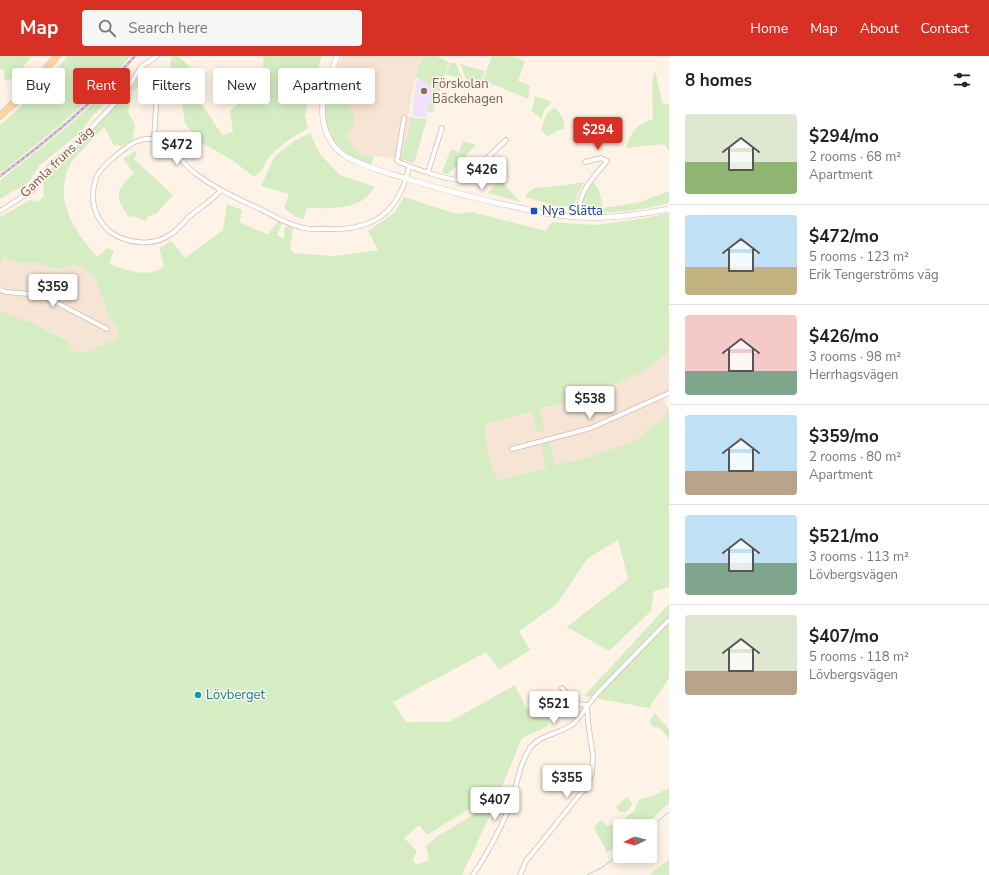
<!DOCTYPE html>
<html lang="en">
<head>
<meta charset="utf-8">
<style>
	body { margin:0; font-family:"Nunito Sans",sans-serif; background:#f6f6f6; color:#202124; height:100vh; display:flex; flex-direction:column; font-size:15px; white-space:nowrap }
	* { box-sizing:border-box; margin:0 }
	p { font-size:13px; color:#757577 }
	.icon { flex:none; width:22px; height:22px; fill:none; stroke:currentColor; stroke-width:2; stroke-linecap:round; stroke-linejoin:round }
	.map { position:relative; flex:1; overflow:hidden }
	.sheet { display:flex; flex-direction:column; background:#fff; width:320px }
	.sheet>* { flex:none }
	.hud { position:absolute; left:12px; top:12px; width:380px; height:36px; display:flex; gap:8px }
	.needle { width:26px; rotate:264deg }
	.tools { position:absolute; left:613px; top:763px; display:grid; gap:8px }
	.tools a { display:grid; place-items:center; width:44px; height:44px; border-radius:4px; background:#fff; box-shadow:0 2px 10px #0003; font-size:20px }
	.price { position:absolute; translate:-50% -34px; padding:0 9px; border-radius:4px; background:#fff; color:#222; font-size:13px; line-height:26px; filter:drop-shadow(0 1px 2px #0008) }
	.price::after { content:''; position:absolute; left:50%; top:24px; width:12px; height:9px; margin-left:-6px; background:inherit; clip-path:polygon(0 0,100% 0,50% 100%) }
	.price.active { background:#d93025; color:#fff }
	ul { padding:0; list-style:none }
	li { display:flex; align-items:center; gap:12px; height:100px; padding:0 16px }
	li+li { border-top:1px solid #e0e0e0 }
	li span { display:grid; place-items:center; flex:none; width:112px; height:80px; border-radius:4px; color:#555 }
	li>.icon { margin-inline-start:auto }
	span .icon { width:48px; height:48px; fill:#fffc; stroke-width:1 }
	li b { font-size:17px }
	h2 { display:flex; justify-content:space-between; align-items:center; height:48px; padding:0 16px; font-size:17px }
	.tag { padding:0 14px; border-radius:4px; background:#fff; box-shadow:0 2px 10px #0003; font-size:14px; line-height:36px }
	.tag.active { background:#d93025; color:#fff }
	header { display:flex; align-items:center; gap:24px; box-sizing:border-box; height:56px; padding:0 20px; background:#d93025; color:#fff }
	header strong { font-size:19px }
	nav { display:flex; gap:22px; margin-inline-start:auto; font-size:14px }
	.search { width:280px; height:36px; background:#f6f6f6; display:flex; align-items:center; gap:10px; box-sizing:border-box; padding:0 14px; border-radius:4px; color:#757577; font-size:15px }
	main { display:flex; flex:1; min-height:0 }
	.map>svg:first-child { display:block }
</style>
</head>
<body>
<header>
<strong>Map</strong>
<div class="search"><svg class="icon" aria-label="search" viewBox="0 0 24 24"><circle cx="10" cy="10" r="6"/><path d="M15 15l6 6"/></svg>Search here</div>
<nav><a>Home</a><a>Map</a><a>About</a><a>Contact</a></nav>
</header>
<main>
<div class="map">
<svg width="669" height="819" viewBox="0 0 669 819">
	<rect width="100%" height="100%" fill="#fef3e6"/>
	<g fill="#f6e4d4">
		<path d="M342,0H423L415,21L408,61L411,67L400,103L359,98L348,85L347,80L349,77L346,47L347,39L339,18L338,11Z"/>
		<path d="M4,201L17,207H38L58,214L75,208L94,220L109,260L119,274L117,283L82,297L69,293V284L33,267L0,255V210Z"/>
		<path d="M669,295V339L663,343L669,353V365L637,384L586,402L497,424L487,395L486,368L586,342L644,315Z"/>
	</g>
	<path fill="#f0e2fa" d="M418,18L436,26L426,61L412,60L414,40Z"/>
	<g fill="#d6edc3">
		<path d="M0,0H32L17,19L7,25L4,23V15L0,12Z"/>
		<path d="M68,0H131C92,44 47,81 0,117V69L26,46Z"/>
		<path d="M172,0H178L194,15L193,35L222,79L233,76L230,55C251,37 266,30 263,0H322L311,34L305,59L308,72C296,79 281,88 271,99C264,106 264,116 254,121L232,104L202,87L185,68L180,32L185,21L183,19L177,18L170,9Z"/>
		<path d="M423,0H437L449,6L433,56L427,55L434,30L415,21Z"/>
		<path d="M492,0H512L525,5L518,25L530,30L528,43L483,24Z"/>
		<path d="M450,6L456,7L463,24L446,18Z"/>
		<path d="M460,8L485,15L479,31L467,26Z"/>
		<path d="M130,10L125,22L114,38L93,59L81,76L40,109L29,126L0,143V124C46,89 91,53 130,10Z"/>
		<path d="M655,15L663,49L669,48V95L664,88L626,92C632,75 635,69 653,63L652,23Z"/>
		<path d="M138,22L139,29L133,36L128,56L135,69L132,84L122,90L114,89L104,71C97,79 76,99 71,107C52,144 74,173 97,201L108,192L114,195L109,208C126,214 149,223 164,210L159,192L172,185L185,202L223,174L227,148L242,154L240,166L268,179L278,165L282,168L277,179L284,183V172L288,170L293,172L290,193L294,197L335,200L378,194L368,175L394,157L404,141L456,158L472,156L546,175L552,166L595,169L640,163L669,157V295L644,315L586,342L540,353L545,374L537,376L531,356L486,368L487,395L497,424L546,412L540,388L549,385L555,409L586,402L637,384L652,370L665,362L666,356L669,354V531L654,535L651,555L609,595L567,571L628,523L618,484L587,503L557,548L519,575L530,594L499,614L486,596L393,646L406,666H449L515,629L526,652L540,646L549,656L548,670L522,682L501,733L427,779L419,769L404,782L417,795L413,803L416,809L429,804L426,790L436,781L465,764L499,740L462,819H0V255L33,267L69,285V293L82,297L117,283L119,274L109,260L94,220L75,208L58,214L38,207H17L4,201L0,209V161L30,144L38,146L44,140L43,126C70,88 111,61 138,22Z"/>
		<path d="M332,25L344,29L347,39L346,47C348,52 352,54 354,58C358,66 348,75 347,82L359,98L374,100L371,110C362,106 352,102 344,95C320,77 321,50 332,25Z"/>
		<path d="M535,40L552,46L545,53L541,63L531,54L533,50Z"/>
		<path d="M554,51C561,58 565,62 564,73L556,75L548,81L541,74L546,59Z"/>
		<path d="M408,61L427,63L414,107L400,103L411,67Z"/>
		<path d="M310,77L320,98L340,119L375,131C372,135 368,140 364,143C350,154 324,152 307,152L304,163L296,161L284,152L289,138L261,130L275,100L296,84Z"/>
		<path d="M463,85L476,89L448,118L442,116L451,93L459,96Z"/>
		<path d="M135,95L137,98L134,103L173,139L156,158L148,160L145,165L136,161L128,160C114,139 116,134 134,117L123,103Z"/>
		<path d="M500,123L520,146L488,137Z"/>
		<path d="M585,126L578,137L574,151L556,150L525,141L528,136L535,132L560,130Z"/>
		<path d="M593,126L599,134L603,152L637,147L669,135V147C639,155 610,158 580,156C581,143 583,136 593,126Z"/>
		<path d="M669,548V622L649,652L584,640Z"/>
		<path d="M655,657L669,673V683L661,673L656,671H653L649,665Z"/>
		<path d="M669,732V747L644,770H620L619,767L635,754L636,749L640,743L652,740Z"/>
		<path d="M627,741L633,748L626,756H619L616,751Z"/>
		<path d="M602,764L607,770L613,768L620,778V788L607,796L596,776L594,770Z"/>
		<path d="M669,803V819H649Z"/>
	</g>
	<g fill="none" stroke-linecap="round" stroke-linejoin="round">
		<g stroke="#9ed5db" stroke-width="1">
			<path d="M650,772L669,756"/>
			<path d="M587,819L603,811L620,797"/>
		</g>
		<g stroke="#d3bcad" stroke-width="5.5">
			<g id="minor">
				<path d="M404,62L397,105C408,110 455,128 465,123L506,84"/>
				<path d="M154,83L158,17"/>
				<path d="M428,116L442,72"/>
				<path d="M221,134C213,144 201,151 191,159C184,165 179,173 171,178C154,191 126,188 109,175C100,167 93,154 93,141C93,134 94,127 97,120C101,111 125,91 135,86C142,83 151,82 158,84C176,90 181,108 196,118C216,133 239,143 262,154C274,160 287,168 300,171C309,174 319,173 327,173C374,175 399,156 409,111"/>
				<path d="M0,155L33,134L53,107L73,91L113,49L127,33L141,11L157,0"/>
				<path d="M577,161C581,132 589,127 607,105L601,102L585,106"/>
				<path d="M0,234L6,236L42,239L107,273"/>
				<path d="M512,393L591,372L669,337"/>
				<path d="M473,819C487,798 499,776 509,752C517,733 518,710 530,692C540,678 562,678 574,667C583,658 589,647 597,638C621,613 645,588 669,564"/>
				<path d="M520,819L526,805L586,731L592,717L593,700L588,666L587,649L577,648L562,632"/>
			</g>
		</g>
		<g stroke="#d3bcad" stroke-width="6">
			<path id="tertiary" d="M337,0C327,28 314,56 330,84C334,91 340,97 347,101C365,111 385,116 404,122C436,132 468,140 501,148C523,152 544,158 567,160C601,164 635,160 669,153"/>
		</g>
		<g stroke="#dcd3d0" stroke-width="8">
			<path id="primary" d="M0,60L29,33L57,0"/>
		</g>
		<use href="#minor" stroke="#fff" stroke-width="4"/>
		<use href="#tertiary" stroke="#fff" stroke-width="5"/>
		<use href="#primary" stroke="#ffd59b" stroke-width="6"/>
		<g stroke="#b5a3c9" stroke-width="2.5">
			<path id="rail" d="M0,120C50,83 93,47 135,0"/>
		</g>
		<use href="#rail" stroke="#fff7ed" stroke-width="1" stroke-dasharray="3" stroke-linecap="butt"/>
	</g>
	<circle fill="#8d6e63" stroke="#fff7ed" stroke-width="1.5" cx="424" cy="35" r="4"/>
	<rect fill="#1a4fb4" stroke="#fff7ed" stroke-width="1.5" x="530" y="151" width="8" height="8" rx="2"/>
	<circle fill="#0f9aa8" stroke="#fff7ed" stroke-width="1.5" cx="198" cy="639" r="4"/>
	<g text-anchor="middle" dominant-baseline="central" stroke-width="3" stroke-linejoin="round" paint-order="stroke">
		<g font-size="13" fill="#785e54" stroke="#fff7ed" text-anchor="start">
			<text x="432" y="28">Förskolan<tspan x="432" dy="15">Bäckehagen</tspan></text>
		</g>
		<g font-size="13" fill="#795749" stroke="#fff7ed">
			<text transform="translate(57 106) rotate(-44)">Gamla fruns väg</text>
		</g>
		<g font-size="13" fill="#164399" stroke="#fff7ed" text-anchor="start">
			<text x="542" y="155">Nya Slätta</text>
		</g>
		<g font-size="13" fill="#0d838f" stroke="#fff7ed" text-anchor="start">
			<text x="206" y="639">Lövberget</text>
		</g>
	</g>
</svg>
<div class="tools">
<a><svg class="needle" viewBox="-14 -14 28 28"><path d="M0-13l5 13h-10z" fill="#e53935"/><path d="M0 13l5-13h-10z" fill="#757577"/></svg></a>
</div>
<b class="price active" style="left:598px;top:95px">$294</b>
<b class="price" style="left:177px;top:110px">$472</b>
<b class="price" style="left:482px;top:135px">$426</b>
<b class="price" style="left:53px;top:252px">$359</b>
<b class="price" style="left:590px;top:364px">$538</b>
<b class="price" style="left:554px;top:669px">$521</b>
<b class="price" style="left:567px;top:743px">$355</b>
<b class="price" style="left:495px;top:765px">$407</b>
<div class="hud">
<a class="tag">Buy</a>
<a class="tag active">Rent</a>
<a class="tag">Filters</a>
<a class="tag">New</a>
<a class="tag">Apartment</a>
</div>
</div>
<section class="sheet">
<h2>8 homes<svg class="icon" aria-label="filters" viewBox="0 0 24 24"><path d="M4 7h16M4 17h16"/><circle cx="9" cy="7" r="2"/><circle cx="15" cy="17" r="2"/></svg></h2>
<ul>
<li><span style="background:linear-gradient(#dfe7d0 60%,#8fb573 0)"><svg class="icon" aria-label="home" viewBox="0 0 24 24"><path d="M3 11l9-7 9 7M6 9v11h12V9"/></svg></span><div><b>$294/mo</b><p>2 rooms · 68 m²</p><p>Apartment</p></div></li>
<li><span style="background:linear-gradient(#bfe0f5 65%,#c2b280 0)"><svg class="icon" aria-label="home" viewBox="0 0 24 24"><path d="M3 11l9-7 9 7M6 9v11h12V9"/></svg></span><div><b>$472/mo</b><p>5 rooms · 123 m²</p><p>Erik Tengerströms väg</p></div></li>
<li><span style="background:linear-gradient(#f6c9c9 70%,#7fa58c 0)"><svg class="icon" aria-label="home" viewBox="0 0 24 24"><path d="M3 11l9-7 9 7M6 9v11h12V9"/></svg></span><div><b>$426/mo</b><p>3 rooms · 98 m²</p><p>Herrhagsvägen</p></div></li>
<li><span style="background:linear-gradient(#bfe0f5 70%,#b9a48a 0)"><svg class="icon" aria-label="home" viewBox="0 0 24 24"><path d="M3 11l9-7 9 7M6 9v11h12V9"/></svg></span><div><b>$359/mo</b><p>2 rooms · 80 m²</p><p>Apartment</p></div></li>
<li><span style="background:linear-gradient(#bfe0f5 60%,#7fa58c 0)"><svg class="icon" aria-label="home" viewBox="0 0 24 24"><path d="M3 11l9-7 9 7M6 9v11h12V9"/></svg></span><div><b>$521/mo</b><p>3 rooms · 113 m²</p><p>Lövbergsvägen</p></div></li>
<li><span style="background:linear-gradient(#dfe7d0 70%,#b9a48a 0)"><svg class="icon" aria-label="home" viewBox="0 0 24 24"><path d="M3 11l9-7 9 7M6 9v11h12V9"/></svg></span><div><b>$407/mo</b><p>5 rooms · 118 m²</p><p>Lövbergsvägen</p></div></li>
</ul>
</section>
</main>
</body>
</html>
